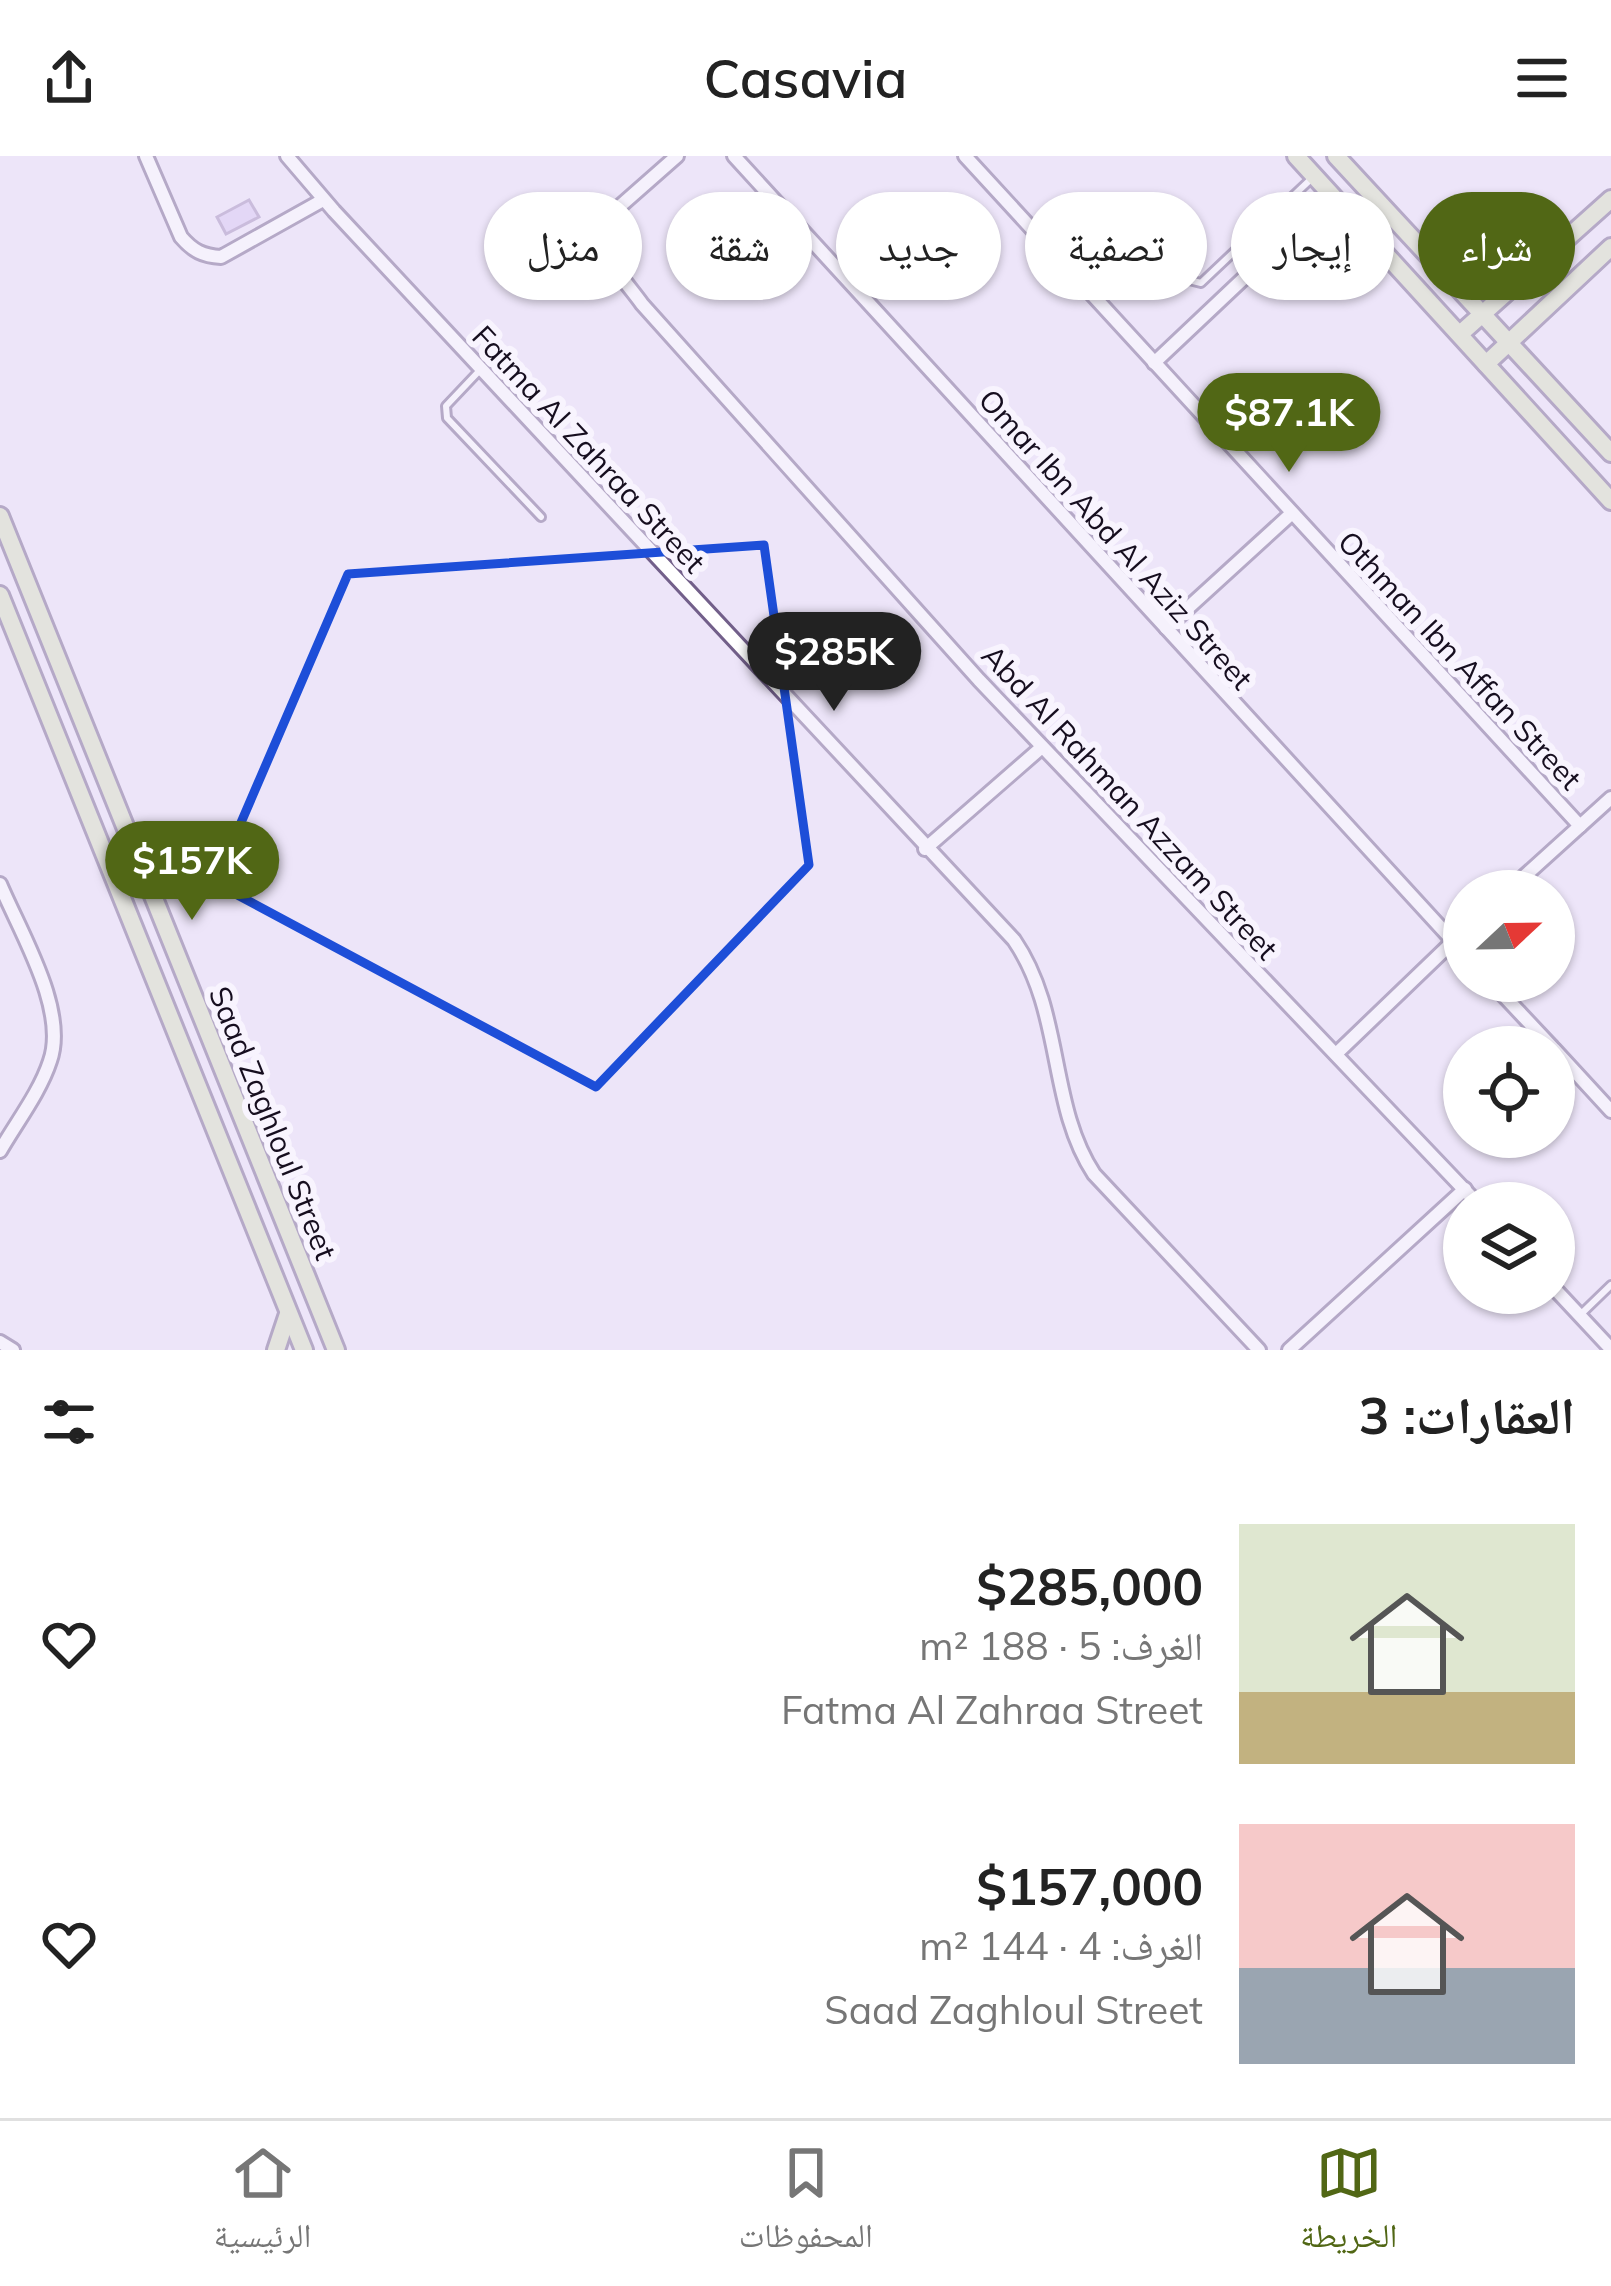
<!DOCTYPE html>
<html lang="ar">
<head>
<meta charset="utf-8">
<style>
	body { margin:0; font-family:Mulish,"Noto Naskh Arabic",sans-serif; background:#f6f6f6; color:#222; direction:rtl; height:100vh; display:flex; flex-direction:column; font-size:45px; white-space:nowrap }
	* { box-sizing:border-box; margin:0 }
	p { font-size:39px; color:#767676 }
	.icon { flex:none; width:66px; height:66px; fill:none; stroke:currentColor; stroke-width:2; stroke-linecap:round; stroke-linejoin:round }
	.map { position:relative; height:1194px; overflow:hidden; direction:ltr }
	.sheet { display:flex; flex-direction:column; background:#fff; flex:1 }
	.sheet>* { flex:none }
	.hud { position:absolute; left:36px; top:36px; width:1539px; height:108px; direction:rtl; display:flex; gap:24px }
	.needle { width:78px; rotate:68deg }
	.controls { position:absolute; left:1443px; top:714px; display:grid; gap:24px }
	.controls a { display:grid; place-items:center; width:132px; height:132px; border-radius:50%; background:#fff; box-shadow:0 3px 9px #0004; font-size:60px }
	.price { position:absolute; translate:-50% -102px; padding:0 27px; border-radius:42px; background:#516715; color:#fff; font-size:39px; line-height:78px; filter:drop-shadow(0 3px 6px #0008) }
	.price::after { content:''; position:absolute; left:50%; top:72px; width:36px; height:27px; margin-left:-18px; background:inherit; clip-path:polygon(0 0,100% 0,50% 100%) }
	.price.on { background:#222; color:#fff }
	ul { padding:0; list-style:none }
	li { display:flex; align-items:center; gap:36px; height:300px; padding:0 36px }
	li span { display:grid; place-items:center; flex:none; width:336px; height:240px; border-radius:0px; color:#555 }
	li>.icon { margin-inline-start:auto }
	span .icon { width:144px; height:144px; fill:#fffc; stroke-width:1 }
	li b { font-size:51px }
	h2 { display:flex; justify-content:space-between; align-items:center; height:144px; padding:0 36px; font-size:51px }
	.pill { padding:0 42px; border-radius:54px; background:#fff; box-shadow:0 3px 9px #0004; font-size:42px; line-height:108px }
	.pill.on { background:#516715; color:#fff }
	header { display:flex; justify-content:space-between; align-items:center; height:156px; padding:0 36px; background:#fff; font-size:54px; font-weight:600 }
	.dock { display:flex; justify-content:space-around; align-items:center; height:168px; border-top:3px solid #e0e0e0; background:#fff; font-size:33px; color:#767676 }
	.dock a { display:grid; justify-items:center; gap:6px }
	.dock .on { color:#516715 }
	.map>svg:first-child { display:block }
</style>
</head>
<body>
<header><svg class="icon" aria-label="menu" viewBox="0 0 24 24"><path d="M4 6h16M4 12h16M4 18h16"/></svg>Casavia<svg class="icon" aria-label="share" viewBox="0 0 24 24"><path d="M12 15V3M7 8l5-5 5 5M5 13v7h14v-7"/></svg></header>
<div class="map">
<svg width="1611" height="1194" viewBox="0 0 1611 1194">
	<rect width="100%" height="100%" fill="#ede5f9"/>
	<path fill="#d8c5f2" stroke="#9f8bb9" stroke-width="3" d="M249,44L259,61L226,78L217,61Z"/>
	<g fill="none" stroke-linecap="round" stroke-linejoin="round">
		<g stroke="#725f8a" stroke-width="12">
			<g id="lane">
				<path d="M1068,84L1103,50L1115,47L1189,124L1201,127L1310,24"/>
				<path d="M849,126L917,65"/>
				<path d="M481,213L446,250L447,262L541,361"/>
				<path d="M1579,1160L1611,1129"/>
			</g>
		</g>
		<g stroke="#725f8a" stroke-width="18">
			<g id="street">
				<path d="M146,0L181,81C193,95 203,100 221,101L323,44"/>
				<path d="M287,0L334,55L1014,784C1064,857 1048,948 1094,1018L1259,1194"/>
				<path d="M677,0L610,59C592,94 622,120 642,148L979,524L1477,1047"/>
				<path d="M734,0L1464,797"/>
				<path d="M965,0L1580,670"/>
				<path d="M1154,207L1316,54L1342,75L1355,65"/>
				<path d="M1166,472L1292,357"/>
				<path d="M925,693L1042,591"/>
				<path d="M0,728C20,776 68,854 50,905C40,936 16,967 0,995"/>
				<path d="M1508,735L1611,642"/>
				<path d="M1490,825L1552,891"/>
				<path d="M1554,893L1611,955"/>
				<path d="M1336,898L1464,775"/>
				<path d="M1554,1132L1611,1193"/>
				<path d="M0,1186L13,1194"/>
				<path d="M1289,1194L1465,1033"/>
			</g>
		</g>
		<g stroke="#725f8a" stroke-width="22">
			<g id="secondary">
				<path d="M1296,0L1611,345"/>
				<path d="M1336,0L1611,297"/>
				<path d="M1460,178L1611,43"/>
				<path d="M1486,208L1611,91"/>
				<path d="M0,360L336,1194"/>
				<path d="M0,439L304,1194"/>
				<path d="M276,1194L288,1158"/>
			</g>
		</g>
		<use href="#lane" stroke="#fff" stroke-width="6"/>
		<use href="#street" stroke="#fff" stroke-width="12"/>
		<use href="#secondary" stroke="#d7e0bd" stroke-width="16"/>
	</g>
	<path d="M0 0H1611V1194H0ZM764,389L809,709L596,931L215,727L348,418Z" fill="#ede5f9" fill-opacity=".55" fill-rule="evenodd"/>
	<path fill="none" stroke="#1d4ed8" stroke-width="9" stroke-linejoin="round" d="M764,389L809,709L596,931L215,727L348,418Z"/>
	<g text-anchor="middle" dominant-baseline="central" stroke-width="12" stroke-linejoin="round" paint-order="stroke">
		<g font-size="30" fill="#160e1f" stroke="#f8f4fe">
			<text transform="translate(589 293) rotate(47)">Fatma Al Zahraa Street</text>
			<text transform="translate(1116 383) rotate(48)">Omar Ibn Abd Al Aziz Street</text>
			<text transform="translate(1460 504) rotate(47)">Othman Ibn Affan Street</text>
			<text transform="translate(1130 646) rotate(47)">Abd Al Rahman Azzam Street</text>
			<text transform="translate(273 967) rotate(68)">Saad Zaghloul Street</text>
		</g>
	</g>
</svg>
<div class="controls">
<a><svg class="needle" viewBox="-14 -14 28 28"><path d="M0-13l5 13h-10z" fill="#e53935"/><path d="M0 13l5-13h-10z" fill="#767676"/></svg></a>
<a><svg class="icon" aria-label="locate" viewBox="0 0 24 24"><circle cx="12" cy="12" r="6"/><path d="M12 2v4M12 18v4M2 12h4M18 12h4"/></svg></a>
<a><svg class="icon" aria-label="layers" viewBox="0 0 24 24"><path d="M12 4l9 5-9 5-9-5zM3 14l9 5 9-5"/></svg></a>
</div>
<b class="price" style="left:1289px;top:319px">$87.1K</b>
<b class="price on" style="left:834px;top:558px">$285K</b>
<b class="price" style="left:192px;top:767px">$157K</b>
<div class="hud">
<a class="pill on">شراء</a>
<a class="pill">إيجار</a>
<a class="pill">تصفية</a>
<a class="pill">جديد</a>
<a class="pill">شقة</a>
<a class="pill">منزل</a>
</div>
</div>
<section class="sheet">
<h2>العقارات: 3<svg class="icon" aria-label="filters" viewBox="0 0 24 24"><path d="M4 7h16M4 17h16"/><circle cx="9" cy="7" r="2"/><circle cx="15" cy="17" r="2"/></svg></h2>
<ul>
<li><span style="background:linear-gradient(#dfe7d0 70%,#c2b280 0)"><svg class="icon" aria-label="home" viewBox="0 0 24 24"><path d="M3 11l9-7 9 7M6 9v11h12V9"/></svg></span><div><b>$285,000</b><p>الغرف: 5 · 188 m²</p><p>Fatma Al Zahraa Street</p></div><svg class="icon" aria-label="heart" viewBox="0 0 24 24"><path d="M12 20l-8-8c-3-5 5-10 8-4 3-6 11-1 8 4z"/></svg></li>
<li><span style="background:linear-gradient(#f6c9c9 60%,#9aa5b1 0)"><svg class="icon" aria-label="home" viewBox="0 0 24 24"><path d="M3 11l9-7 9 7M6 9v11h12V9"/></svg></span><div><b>$157,000</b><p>الغرف: 4 · 144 m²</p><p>Saad Zaghloul Street</p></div><svg class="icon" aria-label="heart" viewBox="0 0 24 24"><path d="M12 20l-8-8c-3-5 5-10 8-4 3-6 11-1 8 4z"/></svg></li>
</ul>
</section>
<nav class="dock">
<a class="on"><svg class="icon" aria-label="map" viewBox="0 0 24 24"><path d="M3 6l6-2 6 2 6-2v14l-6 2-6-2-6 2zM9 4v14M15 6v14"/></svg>الخريطة</a>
<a><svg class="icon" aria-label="saved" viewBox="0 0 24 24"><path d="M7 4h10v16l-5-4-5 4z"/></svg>المحفوظات</a>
<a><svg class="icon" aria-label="home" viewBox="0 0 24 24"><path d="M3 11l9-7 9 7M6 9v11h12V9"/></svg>الرئيسية</a>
</nav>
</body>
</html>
